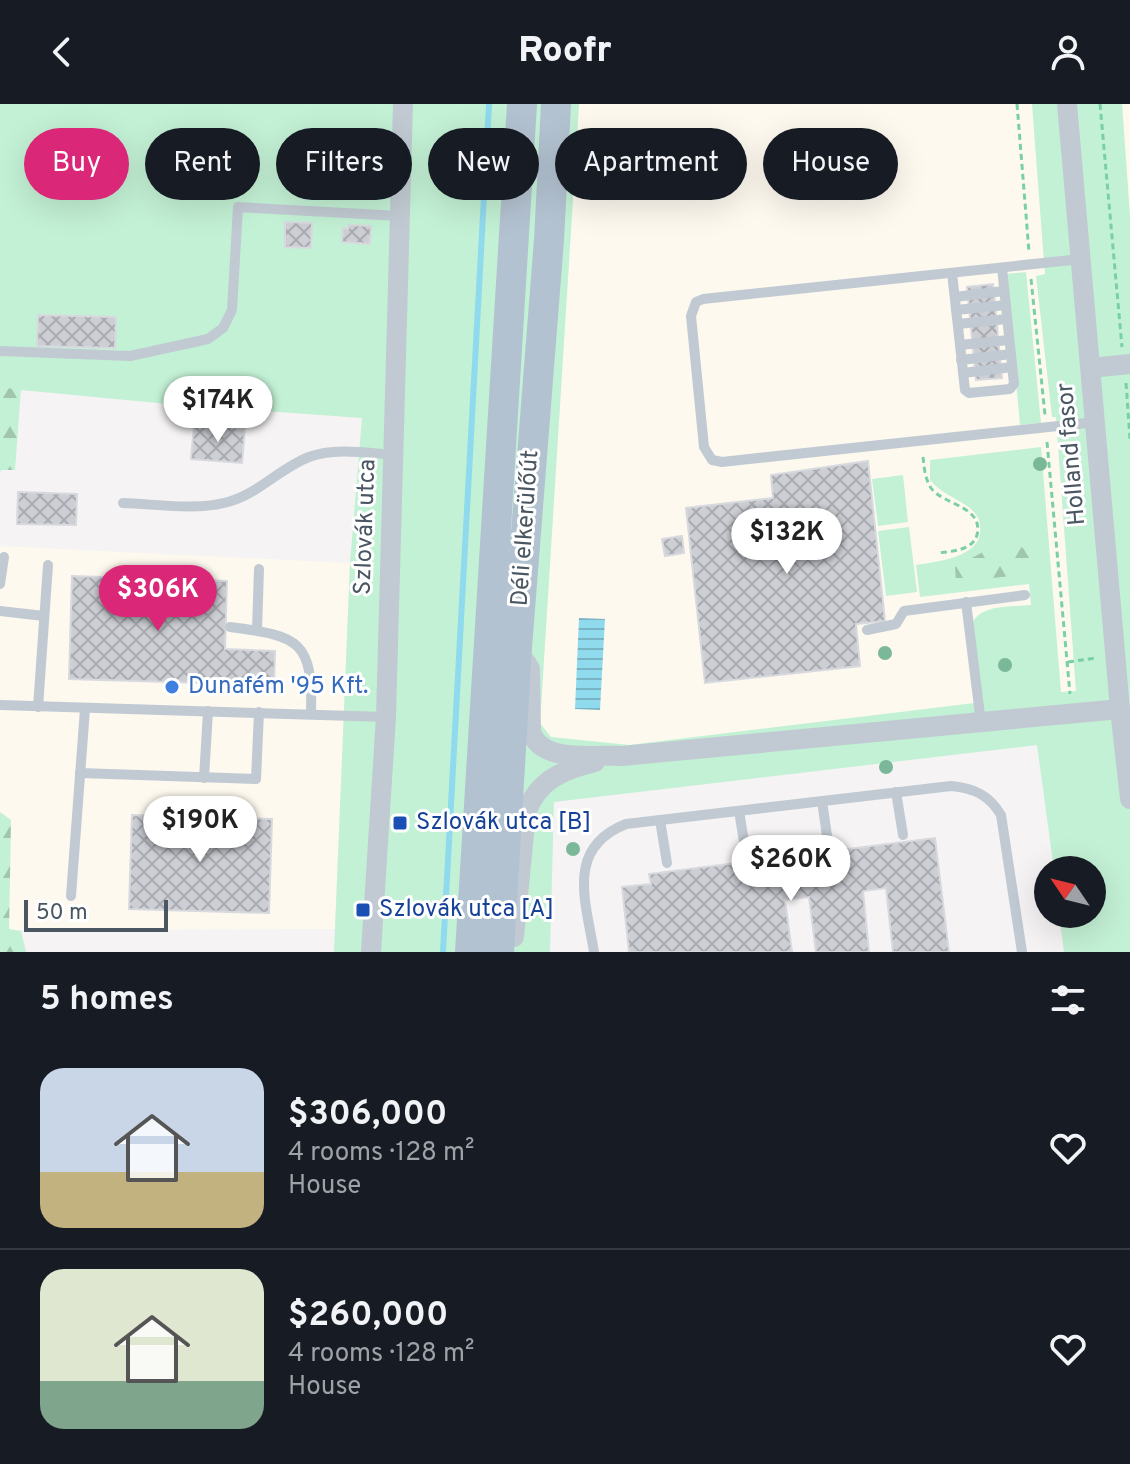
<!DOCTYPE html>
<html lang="en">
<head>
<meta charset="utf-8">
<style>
	body { margin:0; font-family:Overpass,sans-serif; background:#242831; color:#f1f3f6; height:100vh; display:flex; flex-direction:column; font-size:30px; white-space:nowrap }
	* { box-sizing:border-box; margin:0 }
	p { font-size:26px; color:#9ea1a6 }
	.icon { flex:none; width:44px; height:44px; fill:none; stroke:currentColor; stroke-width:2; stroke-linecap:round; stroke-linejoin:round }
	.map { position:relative; height:848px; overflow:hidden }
	.side { display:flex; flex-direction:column; background:#171b24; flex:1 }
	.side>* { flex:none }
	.top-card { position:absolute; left:24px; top:24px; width:1082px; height:72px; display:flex; gap:16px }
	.needle { width:52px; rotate:305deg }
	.buttons { position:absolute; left:1034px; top:752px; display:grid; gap:16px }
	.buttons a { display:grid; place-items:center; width:72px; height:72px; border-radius:50%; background:#171b24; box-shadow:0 8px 32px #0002; font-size:40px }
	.scale { position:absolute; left:24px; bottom:20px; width:144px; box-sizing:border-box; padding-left:8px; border:4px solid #4a5661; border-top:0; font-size:22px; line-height:28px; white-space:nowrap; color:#4a5661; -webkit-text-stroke:6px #fff; paint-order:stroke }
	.price { position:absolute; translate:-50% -68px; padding:0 18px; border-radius:28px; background:#fff; color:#222; font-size:26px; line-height:52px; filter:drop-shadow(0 2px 4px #0008) }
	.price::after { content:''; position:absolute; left:50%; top:48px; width:24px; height:18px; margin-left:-12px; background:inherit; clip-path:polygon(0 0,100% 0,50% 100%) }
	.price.current { background:#db2777; color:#fff }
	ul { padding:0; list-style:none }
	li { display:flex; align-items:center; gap:24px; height:200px; padding:0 40px }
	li+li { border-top:2px solid #363941 }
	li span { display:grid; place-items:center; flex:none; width:224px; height:160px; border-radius:24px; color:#555 }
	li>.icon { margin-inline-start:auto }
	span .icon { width:96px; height:96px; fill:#fffc; stroke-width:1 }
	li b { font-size:34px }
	h2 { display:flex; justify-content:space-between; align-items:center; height:96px; padding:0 40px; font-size:34px }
	.chip { padding:0 28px; border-radius:36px; background:#171b24; box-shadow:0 8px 32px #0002; font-size:28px; line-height:72px }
	.chip.current { background:#db2777; color:#fff }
	header { display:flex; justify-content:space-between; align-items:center; height:104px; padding:0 40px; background:#171b24; font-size:36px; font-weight:800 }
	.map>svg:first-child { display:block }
</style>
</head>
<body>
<header><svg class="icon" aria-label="back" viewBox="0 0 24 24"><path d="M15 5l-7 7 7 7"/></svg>Roofr<svg class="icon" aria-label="person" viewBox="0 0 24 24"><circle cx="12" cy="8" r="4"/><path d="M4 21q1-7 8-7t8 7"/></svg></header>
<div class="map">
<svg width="1130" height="848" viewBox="0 0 1130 848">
	<defs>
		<pattern id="forest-firs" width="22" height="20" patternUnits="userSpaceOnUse" patternTransform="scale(2)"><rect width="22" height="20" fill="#c3f1d5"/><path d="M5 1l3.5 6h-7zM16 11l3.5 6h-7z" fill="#a0c6b0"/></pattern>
		<pattern id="water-rules" width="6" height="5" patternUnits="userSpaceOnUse" patternTransform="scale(2)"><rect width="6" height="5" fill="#90daee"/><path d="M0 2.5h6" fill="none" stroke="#78b4c4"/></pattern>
		<pattern id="building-cross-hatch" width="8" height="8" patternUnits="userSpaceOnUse" patternTransform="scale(2)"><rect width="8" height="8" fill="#cdcfd5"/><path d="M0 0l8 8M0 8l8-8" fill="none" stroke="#a8abb0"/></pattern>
	</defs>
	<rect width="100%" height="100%" fill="#f5f3f3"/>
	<g fill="#fdf9ef">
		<path d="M579,0H1032L1076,587L629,641L551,633L540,620Z"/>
		<path d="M1122,0H1130V112Z"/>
		<path d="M0,442L350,459L335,825L9,826L11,717L0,708Z"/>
	</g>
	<g fill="#c3f1d5">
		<path d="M0,0H579L540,619L551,633L629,641L983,598L972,520C980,500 1012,503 1031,501L1029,480L920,493L916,461C937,458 985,453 980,422C980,415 976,410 971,405C958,394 942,391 930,376V356L1041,343L1061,588L1076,587L1056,313H1052L1036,172L1045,170L1032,0H1122L1130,112V848H1064L1059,810H1092V766H1054L1037,641L554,698L550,848H334L350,459L362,314L168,300L0,284Z"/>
		<path d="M1026,168L1041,319L1020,321L1006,170Z"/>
		<path d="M903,371L908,418L878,422L872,375Z"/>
		<path d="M909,423L917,488L886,492L878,427Z"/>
	</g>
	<g fill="url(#forest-firs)">
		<path d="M0,284L21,285L15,366H1L0,370Z"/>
		<path d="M998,440L1020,442L1031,450L1032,464L1029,470L956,478L955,463Z"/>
		<path d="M0,708L11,716L9,825L21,827L26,848H0Z"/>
	</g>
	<path fill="url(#water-rules)" d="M579,514L605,515L600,606L575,605Z"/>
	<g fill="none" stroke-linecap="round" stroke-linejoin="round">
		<path stroke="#90daee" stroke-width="6" d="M443,848L489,0"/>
	</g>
	<g fill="url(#building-cross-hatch)" stroke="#d7d9de" stroke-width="2">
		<path d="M285,118L312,119L311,144L285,143Z"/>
		<path d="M349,121L371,122L370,140L342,138L343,124L348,125Z"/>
		<path d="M993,180L1002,274L976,276L967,183Z"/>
		<path d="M38,211L116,213L115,244L37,242Z"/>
		<path d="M194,321L245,324L242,359L191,355Z"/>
		<path d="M868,357L885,517L856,520L860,562L705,579L686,404L773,394L771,371Z"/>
		<path d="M18,388L77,390L76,421L17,420Z"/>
		<path d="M682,432L684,449L665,452L662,435Z"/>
		<path d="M72,472L227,477L225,545L275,547L274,581L69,575Z"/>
		<path d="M132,711L272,715L269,809L129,805Z"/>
		<path d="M935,734L949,848H893L886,784L863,787L869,848H816L809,793L785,796L792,848H629L622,783L651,780L649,770Z"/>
	</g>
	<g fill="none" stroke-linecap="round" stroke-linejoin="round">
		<g stroke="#7ad0a6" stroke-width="3" stroke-dasharray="6 4" stroke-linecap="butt">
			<path d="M1017,0L1029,148"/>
			<path d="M1100,0L1122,243"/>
			<path d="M1031,175L1045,311"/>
			<path d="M1126,279L1130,335"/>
			<path d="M1047,338L1070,590"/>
			<path d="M923,353C924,363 925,375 931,384C943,401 984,402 977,431C972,447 952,447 938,449"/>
			<path d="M1068,558L1096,554"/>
		</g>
		<g stroke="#c1cad2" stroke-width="10">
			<path d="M1081,155L703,195L696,198L691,212L704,343L712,356L722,358L749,355L1096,318"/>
			<path d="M952,169L965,286L969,289L1010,285L1014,280L1002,164"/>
			<path d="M955,193L1004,187"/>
			<path d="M956,206L1006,201"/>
			<path d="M958,220L1007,215"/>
			<path d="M960,241L1009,236"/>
			<path d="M0,247L130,252L208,235L223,224L232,206L238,103L400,112"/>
			<path d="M961,256L1011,250"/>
			<path d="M963,269L1012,263"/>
			<path d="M123,399C156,400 196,407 228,398C258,390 280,364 309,353C334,343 368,349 395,351"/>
			<path d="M0,480L4,453"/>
			<path d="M966,498L981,619"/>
			<path d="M0,507L44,512"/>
			<path d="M230,523C300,532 313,537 311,610"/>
			<path d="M257,526L259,465"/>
			<path d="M867,526L896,520L904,507L1025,491"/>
			<path d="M0,601L386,613"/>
			<path d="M38,603L48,461"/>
			<path d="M80,669L256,675L259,608"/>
			<path d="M204,674L208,607"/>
			<path d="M896,688L903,731"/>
			<path d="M822,697L828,739"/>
			<path d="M739,707L746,750"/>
			<path d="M660,716L667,759"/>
			<path d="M71,792L85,605"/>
			<path d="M594,848C586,798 565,744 626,720L951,682C974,684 989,691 1001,711L1022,848"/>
		</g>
		<g stroke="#c1cad2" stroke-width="20">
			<path d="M1067,0L1120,605L1130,695"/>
			<path d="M1091,264L1130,260"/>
			<path d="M526,558L530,565L531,628C542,660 594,650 622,652L1120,605"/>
			<path d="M514,833L526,709C538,676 562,666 595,658"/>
			<path d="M371,848L386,613L403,0"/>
		</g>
		<g stroke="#b3c2d1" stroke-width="30">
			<path d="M470,848L522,0"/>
			<path d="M499,848L517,543L549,136L556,0"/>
		</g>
	</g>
	<g fill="#7bb799">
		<circle cx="1040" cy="360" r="7"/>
		<circle cx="885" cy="549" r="7"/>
		<circle cx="1005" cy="561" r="7"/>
		<circle cx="886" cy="663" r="7"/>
		<circle cx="573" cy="745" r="7"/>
	</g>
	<circle fill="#3f7fe0" stroke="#fff" stroke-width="3" cx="172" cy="583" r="8"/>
	<g fill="#1a4fb4" stroke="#fff" stroke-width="3">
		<rect x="392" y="711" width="16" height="16" rx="4"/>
		<rect x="355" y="798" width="16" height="16" rx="4"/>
	</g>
	<g text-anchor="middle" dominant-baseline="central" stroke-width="6" stroke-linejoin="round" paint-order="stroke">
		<g font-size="24" fill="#4a5661" stroke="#fff">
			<text transform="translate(1072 350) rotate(-95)">Holland fasor</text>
			<text transform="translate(366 423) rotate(-88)">Szlovák utca</text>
			<text transform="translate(526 424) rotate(-86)">Déli elkerülőút</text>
		</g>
		<g font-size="24" fill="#366cbe" stroke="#fff" text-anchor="start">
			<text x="188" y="583">Dunafém '95 Kft.</text>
		</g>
		<g font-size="24" fill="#164399" stroke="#fff" text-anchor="start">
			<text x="416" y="719">Szlovák utca [B]</text>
			<text x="379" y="806">Szlovák utca [A]</text>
		</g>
	</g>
</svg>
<div class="buttons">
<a><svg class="needle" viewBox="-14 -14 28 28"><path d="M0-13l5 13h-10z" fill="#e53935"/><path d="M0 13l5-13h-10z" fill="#9ea1a6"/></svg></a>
</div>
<div class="scale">50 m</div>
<b class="price" style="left:218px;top:340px">$174K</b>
<b class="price" style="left:787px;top:472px">$132K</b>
<b class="price current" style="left:158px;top:529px">$306K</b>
<b class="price" style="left:200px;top:760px">$190K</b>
<b class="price" style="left:791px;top:799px">$260K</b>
<div class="top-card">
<a class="chip current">Buy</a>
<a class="chip">Rent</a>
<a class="chip">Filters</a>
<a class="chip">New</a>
<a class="chip">Apartment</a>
<a class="chip">House</a>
</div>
</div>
<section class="side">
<h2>5 homes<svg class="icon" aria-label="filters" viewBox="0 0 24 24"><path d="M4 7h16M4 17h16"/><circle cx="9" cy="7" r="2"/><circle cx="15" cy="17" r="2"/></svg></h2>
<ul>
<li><span style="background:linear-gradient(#c9d6e8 65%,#c2b280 0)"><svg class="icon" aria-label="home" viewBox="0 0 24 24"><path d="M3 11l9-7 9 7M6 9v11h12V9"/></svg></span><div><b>$306,000</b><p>4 rooms · 128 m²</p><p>House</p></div><svg class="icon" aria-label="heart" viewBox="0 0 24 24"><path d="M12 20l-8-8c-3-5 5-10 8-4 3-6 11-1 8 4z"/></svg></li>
<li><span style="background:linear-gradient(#dfe7d0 70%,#7fa58c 0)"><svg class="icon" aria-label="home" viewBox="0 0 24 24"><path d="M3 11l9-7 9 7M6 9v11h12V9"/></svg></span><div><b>$260,000</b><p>4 rooms · 128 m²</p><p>House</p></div><svg class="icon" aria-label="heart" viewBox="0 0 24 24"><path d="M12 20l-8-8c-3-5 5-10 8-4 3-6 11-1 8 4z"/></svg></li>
</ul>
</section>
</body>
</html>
